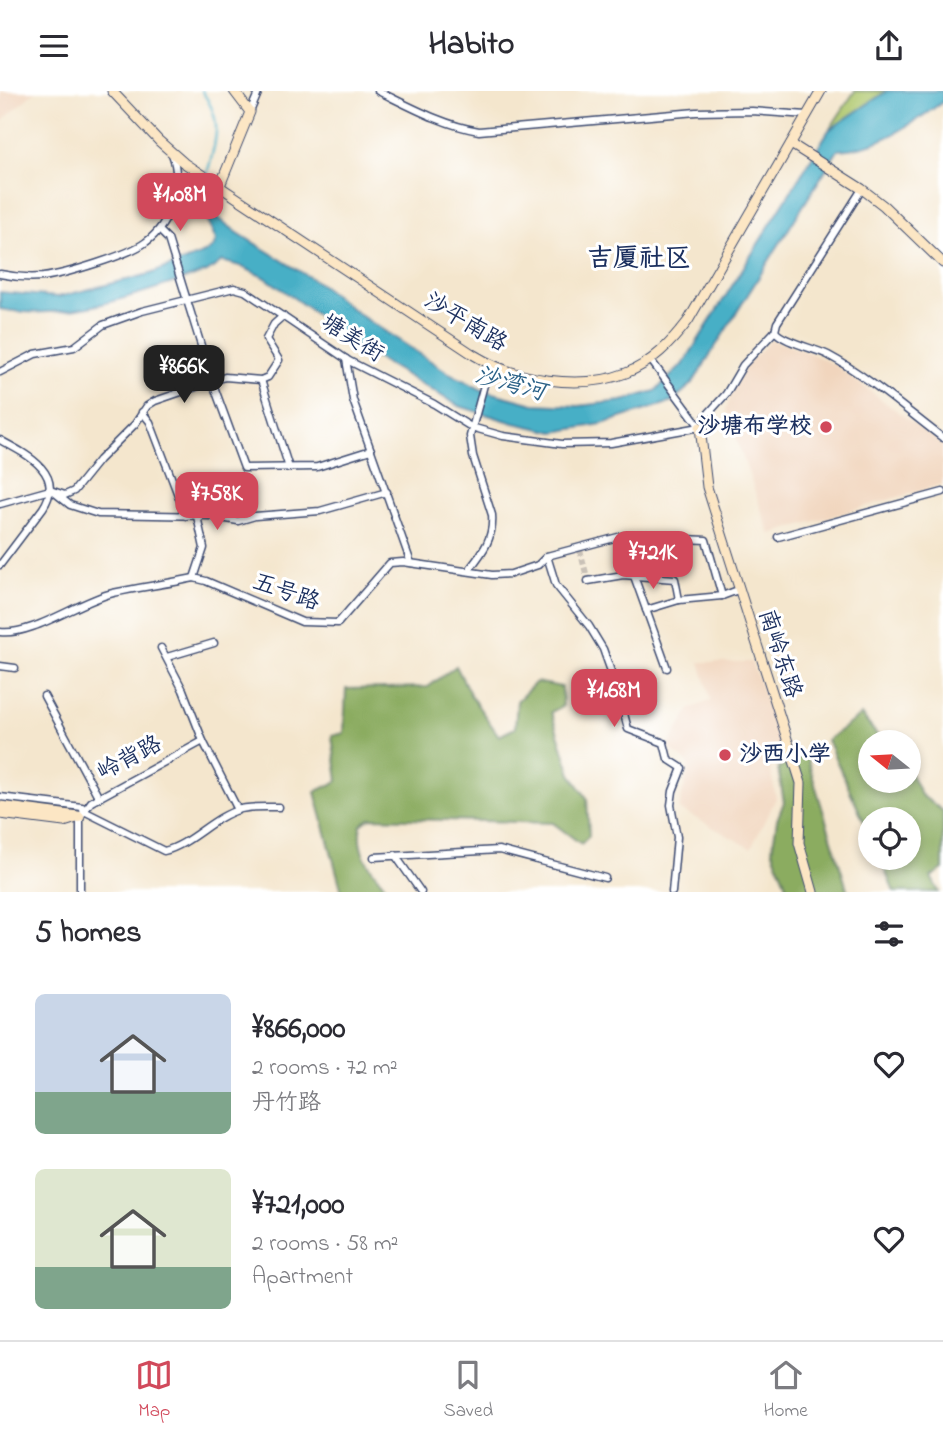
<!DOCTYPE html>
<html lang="en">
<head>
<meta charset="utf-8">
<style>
	body { margin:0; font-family:"Indie Flower","LXGW WenKai TC",sans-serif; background:#f7f7f7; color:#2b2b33; height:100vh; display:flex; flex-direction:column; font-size:26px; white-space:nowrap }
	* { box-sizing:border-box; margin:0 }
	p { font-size:23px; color:#7c7c81 }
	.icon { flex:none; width:38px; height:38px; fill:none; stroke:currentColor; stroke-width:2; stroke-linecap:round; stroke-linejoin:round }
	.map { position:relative; height:801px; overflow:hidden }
	.panel { display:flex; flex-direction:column; background:#fff; flex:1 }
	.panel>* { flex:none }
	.needle { width:46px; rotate:288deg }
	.fabs { position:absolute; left:858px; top:639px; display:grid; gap:14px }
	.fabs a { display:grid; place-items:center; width:63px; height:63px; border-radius:50%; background:#fff; box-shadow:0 4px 10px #0003; font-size:35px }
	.price { position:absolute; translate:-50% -60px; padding:0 16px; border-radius:14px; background:#d1495b; color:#fff; font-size:23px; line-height:46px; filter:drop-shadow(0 2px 4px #0008) }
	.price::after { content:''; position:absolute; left:50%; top:42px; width:21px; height:16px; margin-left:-10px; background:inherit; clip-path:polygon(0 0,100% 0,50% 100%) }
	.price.selected { background:#222; color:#fff }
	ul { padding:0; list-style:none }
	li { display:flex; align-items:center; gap:21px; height:175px; padding:0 35px }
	li span { display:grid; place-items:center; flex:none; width:196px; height:140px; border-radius:10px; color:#555 }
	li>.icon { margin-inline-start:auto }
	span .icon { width:84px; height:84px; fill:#fffc; stroke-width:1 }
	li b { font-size:30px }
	h2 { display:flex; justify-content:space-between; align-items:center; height:84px; padding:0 35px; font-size:30px }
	header { display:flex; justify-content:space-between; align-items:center; height:91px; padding:0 35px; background:#fff; font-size:32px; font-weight:700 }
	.menu { display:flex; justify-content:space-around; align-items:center; height:98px; border-top:2px solid #e1e1e2; background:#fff; font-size:19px; color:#7c7c81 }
	.menu a { display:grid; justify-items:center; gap:4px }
	.menu .selected { color:#d1495b }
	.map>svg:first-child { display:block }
</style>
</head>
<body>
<header><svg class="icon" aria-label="menu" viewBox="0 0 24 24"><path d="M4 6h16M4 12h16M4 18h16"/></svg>Habito<svg class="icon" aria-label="share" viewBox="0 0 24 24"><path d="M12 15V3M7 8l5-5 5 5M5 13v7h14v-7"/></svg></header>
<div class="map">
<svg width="943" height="801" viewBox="0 0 943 801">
	<rect width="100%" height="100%" fill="#fff"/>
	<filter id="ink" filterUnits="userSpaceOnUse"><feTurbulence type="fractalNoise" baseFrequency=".0143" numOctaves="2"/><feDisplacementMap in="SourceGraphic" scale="14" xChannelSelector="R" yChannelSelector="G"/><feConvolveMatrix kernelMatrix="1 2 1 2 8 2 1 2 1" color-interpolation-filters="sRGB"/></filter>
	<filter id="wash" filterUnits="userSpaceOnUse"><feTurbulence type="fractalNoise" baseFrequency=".00686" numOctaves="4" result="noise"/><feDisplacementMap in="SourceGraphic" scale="28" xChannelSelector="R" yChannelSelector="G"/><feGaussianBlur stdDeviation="1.57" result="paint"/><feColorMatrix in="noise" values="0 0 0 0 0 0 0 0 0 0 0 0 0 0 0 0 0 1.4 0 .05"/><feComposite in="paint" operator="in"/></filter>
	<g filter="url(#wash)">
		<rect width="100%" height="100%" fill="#f4e6cd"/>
		<g fill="#f1d5bd">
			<path d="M0,0H35L0,32Z"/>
			<path d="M771,249L812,263L833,273L943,354V393L770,443L726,319L734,297L747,274Z"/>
			<path d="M700,571H752L781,650L769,671L776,707L751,757L679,718L689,673L668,656L690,618L711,609Z"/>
		</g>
		<path fill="#afc76d" stroke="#657b66" stroke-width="2" d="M855,0H887L829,39Z"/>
		<g fill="#8bac60" stroke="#536e5f" stroke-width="2">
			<path d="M456,575L471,605L499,645L515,637L517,610L536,591L562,596L563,615L551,621L571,683L587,707L589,745L581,753L553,732L370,727L361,734C355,763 373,780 390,801H342L315,701L338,690L332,645L344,642L346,598L428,596Z"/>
			<path d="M861,624L883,651H870V690H908V677L921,704L943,720V778L931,786L939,801H894L880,767L908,766V728H870V744L827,649Z"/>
			<path d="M806,664L848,801H789L772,759L777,729L784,711L778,677Z"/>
		</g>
		<path fill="#46afc6" stroke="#306f92" stroke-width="2" d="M887,0H943V11C907,35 883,56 838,59L692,293L671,311L602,333L554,341L514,332L459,315L349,251L312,220L266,187L240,175L222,170L207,181C141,201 71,232 0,218V201L58,206L150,183L205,162L214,155L216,149L203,118V102L213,123L238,142L317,191L360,224L449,282L482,299L534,313L578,315L622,310L655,300L684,272L829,39Z"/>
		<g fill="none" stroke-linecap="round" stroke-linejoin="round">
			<g stroke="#46afc6" stroke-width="2.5">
				<path d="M202,0C224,31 216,48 207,83"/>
				<path d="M203,103L205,89"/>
			</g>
		</g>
	</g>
	<g filter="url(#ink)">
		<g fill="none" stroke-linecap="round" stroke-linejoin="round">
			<path stroke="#c9c1b7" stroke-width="6" stroke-dasharray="6 3" stroke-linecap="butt" d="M580,459L588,490"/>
			<g stroke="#3c4a6f" stroke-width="9">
				<g id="street">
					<path d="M378,0C411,16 443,34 479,40L696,21L752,20L807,24"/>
					<path d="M250,21L259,0"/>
					<path d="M159,139L168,148L212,290L244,377L317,376L371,359"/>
					<path d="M0,183C14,186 29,187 43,186C66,183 129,164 146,151C171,133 183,92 172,63"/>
					<path d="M775,240C781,250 816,258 828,264C869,286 906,319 943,347"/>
					<path d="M775,240L777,232L862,98"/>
					<path d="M346,268L353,309L411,472"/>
					<path d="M650,268L700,336"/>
					<path d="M0,281L35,263L74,256L103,234L142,220L234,197L245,200L349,270L434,313L471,336L503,345L562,353L611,352L700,336"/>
					<path d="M261,289L289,377"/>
					<path d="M142,321L150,331L186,425"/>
					<path d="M700,336L705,335L706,325L726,303L743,274L775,240"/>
					<path d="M0,349C26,363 66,382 43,417L0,474"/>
					<path d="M50,399L65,404L74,400L99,369L135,333L147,315L155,310L225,286L261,289L268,286L279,269L266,248L274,233L283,225"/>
					<path d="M55,402L70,414L98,423L210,425L238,430L255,425L320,420L387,401"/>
					<path d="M0,413L50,399"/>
					<path d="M778,446L943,401"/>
					<path d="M547,465L556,494L589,535L603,558L618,600L628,638L664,652L668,668L682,677L673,700L671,714L677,746L672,801"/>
					<path d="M468,480C482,462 494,448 492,424L473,365L470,345L490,272"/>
					<path d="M634,485L667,577"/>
					<path d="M194,487L204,457L197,425"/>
					<path d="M588,490L623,484L675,488L679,509L722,505"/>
					<path d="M646,519L679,509"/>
					<path d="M0,541C33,545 79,510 113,502C140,496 167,493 194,487L206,490L302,531L338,532L390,472L403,471L492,484L511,483L538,474L547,465L622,445L706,449L722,505L738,499"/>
					<path d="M161,557L183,599L203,650L238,719"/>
					<path d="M167,566L214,552"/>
					<path d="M0,575L15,577"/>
					<path d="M44,605L99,707"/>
					<path d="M0,706L82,716"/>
					<path d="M84,720L164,760C192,753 212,726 241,718C252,715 267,716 279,716"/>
					<path d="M395,764L421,801"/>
					<path d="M374,766L499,759L605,787"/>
					<path d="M80,801V726L91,711L203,650"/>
				</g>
			</g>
			<g stroke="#3c4a6f" stroke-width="11">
				<g id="secondary">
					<path d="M112,0L159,50L184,72L474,264C515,289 580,300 626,282C652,272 671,252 688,230L821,0"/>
					<path d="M791,53L862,98L884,115L943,172"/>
					<path d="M219,97L250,21L234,0"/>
					<path d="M700,336L707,396L801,692L799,752L813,801"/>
					<path d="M0,715L78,725"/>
					<path d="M0,723L64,731L80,726"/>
				</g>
			</g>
			<use href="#street" stroke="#fff" stroke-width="6"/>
			<use href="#secondary" stroke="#fce6c4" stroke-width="9"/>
		</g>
	</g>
	<g fill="#d1495b" stroke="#fff" stroke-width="2.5">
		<circle cx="826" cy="336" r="7"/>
		<circle cx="725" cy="664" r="7"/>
	</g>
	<g text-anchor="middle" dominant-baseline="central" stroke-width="6" stroke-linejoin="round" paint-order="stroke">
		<g font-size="23" fill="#1b2f5e" stroke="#fff">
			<text transform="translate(465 232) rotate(31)">沙平南路</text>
			<text transform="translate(352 248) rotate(32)">塘美街</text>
			<text transform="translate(286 502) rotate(19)">五号路</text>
			<text transform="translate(779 563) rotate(72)">南岭东路</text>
			<text transform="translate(130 668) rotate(-28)">岭背路</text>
		</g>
		<g font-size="23" font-weight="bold" fill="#1b2f5e" stroke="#fff" text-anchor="end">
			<text x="812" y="336">沙塘布学校</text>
			<text x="739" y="664" text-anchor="start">沙西小学</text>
		</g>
		<g font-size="24" font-style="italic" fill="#2c6288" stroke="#fff">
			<text transform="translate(510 294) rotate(15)">沙湾河</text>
		</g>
		<g font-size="26" font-weight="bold" fill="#1b2f5e" stroke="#fff">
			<text x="639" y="169">吉厦社区</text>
		</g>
	</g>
</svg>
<div class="fabs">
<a><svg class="needle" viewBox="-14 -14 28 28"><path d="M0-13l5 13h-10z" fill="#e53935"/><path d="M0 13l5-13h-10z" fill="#7c7c81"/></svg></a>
<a><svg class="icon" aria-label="locate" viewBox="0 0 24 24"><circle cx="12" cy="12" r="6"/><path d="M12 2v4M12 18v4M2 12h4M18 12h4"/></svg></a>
</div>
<b class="price" style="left:180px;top:142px">¥1.08M</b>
<b class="price selected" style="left:184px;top:314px">¥866K</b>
<b class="price" style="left:217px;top:441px">¥758K</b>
<b class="price" style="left:653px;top:500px">¥721K</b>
<b class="price" style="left:614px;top:638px">¥1.68M</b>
</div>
<section class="panel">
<h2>5 homes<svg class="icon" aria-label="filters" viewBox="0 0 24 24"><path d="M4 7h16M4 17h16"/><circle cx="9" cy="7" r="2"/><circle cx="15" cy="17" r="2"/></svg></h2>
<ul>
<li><span style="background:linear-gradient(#c9d6e8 70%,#7fa58c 0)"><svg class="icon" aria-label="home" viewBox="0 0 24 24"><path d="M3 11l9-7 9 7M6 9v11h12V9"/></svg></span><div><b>¥866,000</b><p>2 rooms · 72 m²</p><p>丹竹路</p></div><svg class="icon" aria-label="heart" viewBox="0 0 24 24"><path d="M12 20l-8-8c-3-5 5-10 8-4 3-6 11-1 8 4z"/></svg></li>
<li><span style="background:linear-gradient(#dfe7d0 70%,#7fa58c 0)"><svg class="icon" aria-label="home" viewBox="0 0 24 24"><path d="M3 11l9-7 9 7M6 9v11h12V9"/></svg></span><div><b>¥721,000</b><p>2 rooms · 58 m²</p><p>Apartment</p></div><svg class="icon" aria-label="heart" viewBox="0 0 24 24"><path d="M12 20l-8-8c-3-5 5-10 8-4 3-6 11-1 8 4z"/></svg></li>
</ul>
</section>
<nav class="menu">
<a class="selected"><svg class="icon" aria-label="map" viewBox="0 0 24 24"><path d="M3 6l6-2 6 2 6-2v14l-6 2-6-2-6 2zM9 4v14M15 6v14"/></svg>Map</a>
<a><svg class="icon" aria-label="saved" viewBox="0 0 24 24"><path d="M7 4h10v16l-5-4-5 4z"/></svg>Saved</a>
<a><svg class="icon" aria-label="home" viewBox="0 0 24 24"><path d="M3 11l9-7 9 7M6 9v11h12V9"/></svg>Home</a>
</nav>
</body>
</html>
